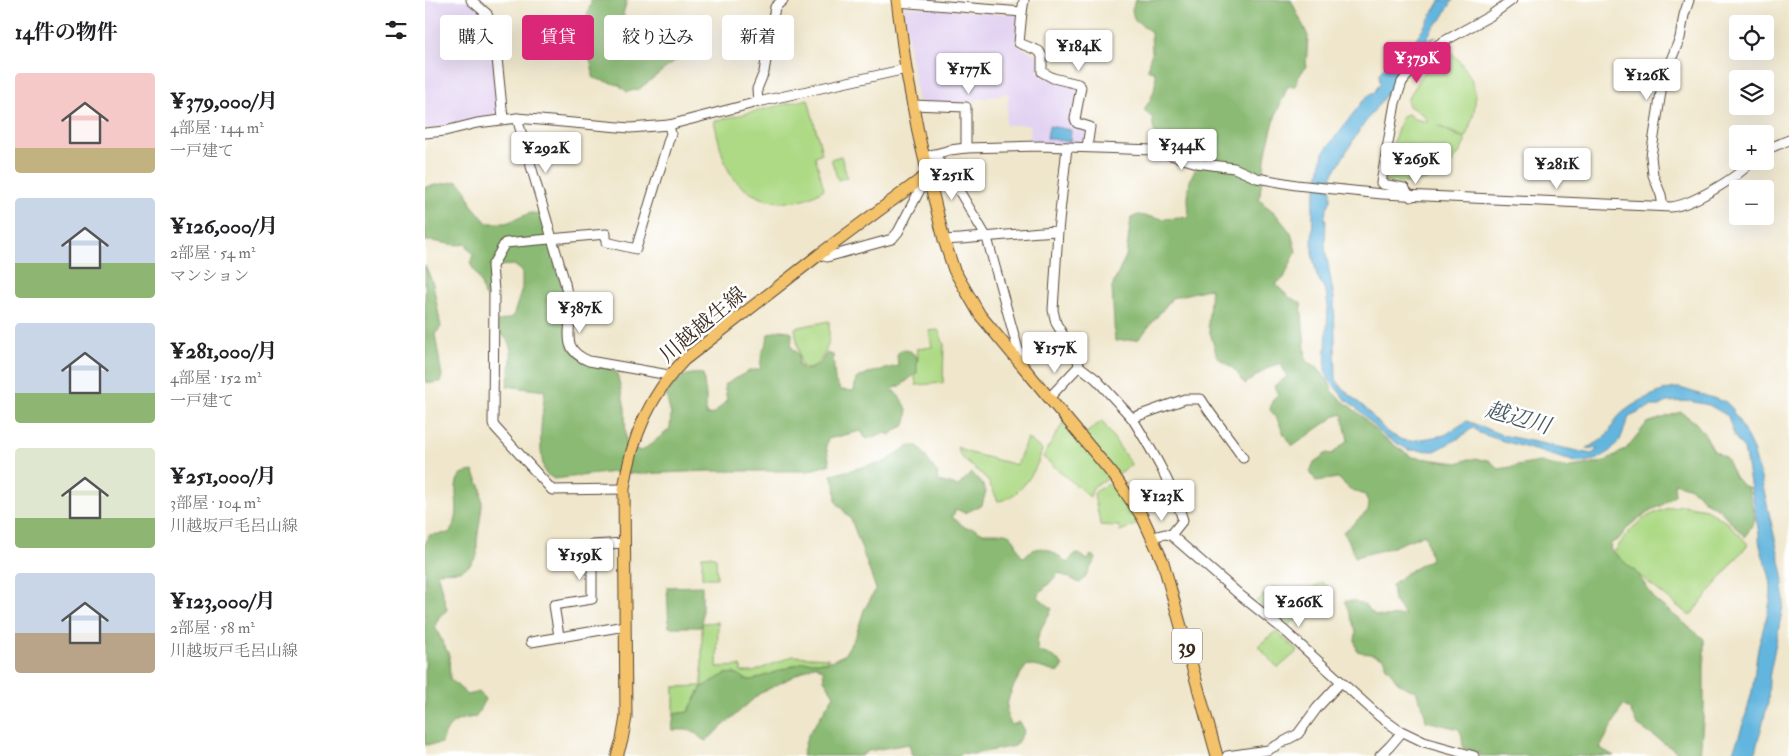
<!DOCTYPE html>
<html lang="ja">
<head>
<meta charset="utf-8">
<style>
	body { margin:0; font-family:"IM FELL Double Pica","Noto Serif JP",serif; background:#f6f6f6; color:#202124; height:100vh; display:flex; flex-direction:column; font-size:19px; white-space:nowrap }
	* { box-sizing:border-box; margin:0 }
	p { font-size:16px; color:#757577 }
	.icon { flex:none; width:28px; height:28px; fill:none; stroke:currentColor; stroke-width:2; stroke-linecap:round; stroke-linejoin:round }
	.map { position:relative; flex:1; overflow:hidden }
	.sheet { display:flex; flex-direction:column; background:#fff; width:425px }
	.sheet>* { flex:none }
	.banner { position:absolute; left:15px; top:15px; width:475px; height:45px; display:flex; gap:10px }
	.controls { position:absolute; left:1304px; top:15px; display:grid; gap:10px }
	.controls a { display:grid; place-items:center; width:45px; height:45px; border-radius:5px; background:#fff; box-shadow:0 5px 20px #0002; font-size:25px }
	.price { position:absolute; translate:-50% -42px; padding:0 11px; border-radius:5px; background:#fff; color:#222; font-size:16px; line-height:32px; filter:drop-shadow(0 1px 2px #0008) }
	.price::after { content:''; position:absolute; left:50%; top:30px; width:15px; height:11px; margin-left:-8px; background:inherit; clip-path:polygon(0 0,100% 0,50% 100%) }
	.price.on { background:#db2777; color:#fff }
	ul { padding:0; list-style:none }
	li { display:flex; align-items:center; gap:15px; height:125px; padding:0 15px }
	li span { display:grid; place-items:center; flex:none; width:140px; height:100px; border-radius:5px; color:#555 }
	li>.icon { margin-inline-start:auto }
	span .icon { width:60px; height:60px; fill:#fffc; stroke-width:1 }
	li b { font-size:21px }
	h2 { display:flex; justify-content:space-between; align-items:center; height:60px; padding:0 15px; font-size:21px }
	.pill { padding:0 18px; border-radius:5px; background:#fff; box-shadow:0 5px 20px #0002; font-size:18px; line-height:45px }
	.pill.on { background:#db2777; color:#fff }
	main { display:flex; flex:1; min-height:0 }
	.map>svg:first-child { display:block }
</style>
</head>
<body>
<main>
<section class="sheet">
<h2>14件の物件<svg class="icon" aria-label="filters" viewBox="0 0 24 24"><path d="M4 7h16M4 17h16"/><circle cx="9" cy="7" r="2"/><circle cx="15" cy="17" r="2"/></svg></h2>
<ul>
<li><span style="background:linear-gradient(#f6c9c9 75%,#c2b280 0)"><svg class="icon" aria-label="home" viewBox="0 0 24 24"><path d="M3 11l9-7 9 7M6 9v11h12V9"/></svg></span><div><b>¥379,000/月</b><p>4部屋 · 144 m²</p><p>一戸建て</p></div></li>
<li><span style="background:linear-gradient(#c9d6e8 65%,#8fb573 0)"><svg class="icon" aria-label="home" viewBox="0 0 24 24"><path d="M3 11l9-7 9 7M6 9v11h12V9"/></svg></span><div><b>¥126,000/月</b><p>2部屋 · 54 m²</p><p>マンション</p></div></li>
<li><span style="background:linear-gradient(#c9d6e8 70%,#8fb573 0)"><svg class="icon" aria-label="home" viewBox="0 0 24 24"><path d="M3 11l9-7 9 7M6 9v11h12V9"/></svg></span><div><b>¥281,000/月</b><p>4部屋 · 152 m²</p><p>一戸建て</p></div></li>
<li><span style="background:linear-gradient(#dfe7d0 70%,#8fb573 0)"><svg class="icon" aria-label="home" viewBox="0 0 24 24"><path d="M3 11l9-7 9 7M6 9v11h12V9"/></svg></span><div><b>¥251,000/月</b><p>3部屋 · 104 m²</p><p>川越坂戸毛呂山線</p></div></li>
<li><span style="background:linear-gradient(#c9d6e8 60%,#b9a48a 0)"><svg class="icon" aria-label="home" viewBox="0 0 24 24"><path d="M3 11l9-7 9 7M6 9v11h12V9"/></svg></span><div><b>¥123,000/月</b><p>2部屋 · 58 m²</p><p>川越坂戸毛呂山線</p></div></li>
</ul>
</section>
<div class="map">
<svg width="1364" height="756" viewBox="0 0 1364 756">
	<rect width="100%" height="100%" fill="#fff"/>
	<filter id="ink" filterUnits="userSpaceOnUse"><feTurbulence type="fractalNoise" baseFrequency=".02" numOctaves="2"/><feDisplacementMap in="SourceGraphic" scale="10" xChannelSelector="R" yChannelSelector="G"/><feConvolveMatrix kernelMatrix="1 2 1 2 8 2 1 2 1" color-interpolation-filters="sRGB"/></filter>
	<filter id="wash" filterUnits="userSpaceOnUse"><feTurbulence type="fractalNoise" baseFrequency=".0096" numOctaves="4" result="noise"/><feDisplacementMap in="SourceGraphic" scale="20" xChannelSelector="R" yChannelSelector="G"/><feGaussianBlur stdDeviation="1.12" result="paint"/><feColorMatrix in="noise" values="0 0 0 0 0 0 0 0 0 0 0 0 0 0 0 0 0 1.4 0 .05"/><feComposite in="paint" operator="in"/></filter>
	<g filter="url(#wash)">
		<rect width="100%" height="100%" fill="#efe6cb"/>
		<g fill="#e3d3f2">
			<path d="M0,0H43L59,13L68,39L76,114L34,124L0,129Z"/>
			<path d="M478,6L592,15L594,19L592,45L616,57L614,74L653,88L647,118L662,130L660,144L605,145V125H580L584,93L543,102H493Z"/>
		</g>
		<g fill="#aeda86" stroke="#748252">
			<path d="M1020,46C1053,77 1058,97 1040,138L1013,126L1041,140C1024,178 1000,186 961,182L957,179L977,116L983,114L989,119L1003,122L996,113L984,106L982,100L1014,50Z"/>
			<path d="M383,99L397,153L390,156L399,189C394,192 388,196 382,198C353,209 317,197 303,169C296,154 293,137 289,121Z"/>
			<path d="M416,156L422,177L413,180L406,159Z"/>
			<path d="M404,321C405,342 403,358 384,369L376,366L370,328Z"/>
			<path d="M513,330L519,344L518,383L491,385L488,361L493,360L492,349L507,347L504,331Z"/>
			<path d="M639,421L684,476L683,479L668,487L665,497L618,457Z"/>
			<path d="M677,421L706,464L705,466L693,474L660,434Z"/>
			<path d="M602,438L617,450C615,456 614,461 611,466C605,480 589,500 573,501C569,493 565,483 559,476C549,466 536,462 532,447L545,453L592,465Z"/>
			<path d="M688,482L715,523L695,531L694,526L675,525C674,513 670,504 669,494L672,490Z"/>
			<path d="M1257,505L1281,509L1304,524L1323,544L1265,616L1188,554C1208,523 1220,513 1257,505Z"/>
			<path d="M277,556H285L291,558L292,578H277Z"/>
			<path d="M897,582L908,592L896,603L861,627L831,601L850,587L865,602Z"/>
			<path d="M293,622L292,667L316,666V672H328L368,656L403,658V662H379L327,681L320,679L310,673L277,687L263,712L249,714V687L277,686V623Z"/>
			<path d="M851,631L873,651L853,668L833,646Z"/>
		</g>
		<g fill="#8aba73" stroke="#627248">
			<path d="M165,0H202L198,14L202,20L218,18L224,27V38L247,44L250,61L214,89L202,92L194,85L168,78C169,64 160,53 159,40C157,27 163,12 167,1Z"/>
			<path d="M710,0H866L883,36L881,66L873,78L871,86H863L851,114L842,147L834,200L850,213L866,233L871,251L859,278L850,284L864,297L876,303L881,362L890,365L904,382L908,393L938,417L957,437L987,457L1033,463L1044,459L1064,460L1074,469L1115,462L1140,468L1179,462L1201,449L1222,423L1256,412L1270,422L1281,436L1288,450L1301,458L1310,477L1318,486L1323,487L1330,520L1320,537L1294,509L1278,500L1273,493L1263,487L1249,483L1250,495L1236,506L1226,510L1205,525L1193,540L1186,543L1185,549L1213,574L1230,600L1279,639V708L1275,756H1258L1212,725L1205,710L1198,705L1175,748L1189,756H1054V753L1038,748L1037,736L1034,729L1001,721L1000,714L991,691C984,689 976,686 971,680C967,675 966,670 960,666L961,661L957,657L932,651L930,641L931,632L920,601H930L941,606L950,615L958,617L980,615L969,601L967,585L980,574L1006,559L1000,534L965,548L930,557L923,539L918,532C923,529 926,526 930,522C942,511 948,512 940,495L926,490L913,478L891,481L885,472L889,462L902,453L907,454L923,440L917,414L909,417L868,446C856,436 857,421 845,410L847,400L853,394L849,386L862,377L856,363L844,367L820,384L810,370L792,357L783,325L786,288L747,298L714,339L690,341L687,287L701,256L706,218L713,215L740,219L764,217C763,200 760,177 775,165V159L740,150C734,140 726,131 728,118L719,111C721,105 725,102 727,96C730,90 732,77 729,71L723,70L724,61L727,53L726,32L709,19L707,10Z"/>
			<path d="M33,181L41,189L46,204L62,223H81L106,213L117,214L143,309V347L184,367L192,373L200,408L201,447L217,451L245,429L246,415L241,395C250,379 259,372 278,374L281,396V415L289,414L302,400L299,385L324,371L335,369L337,352L342,342L343,334L355,330L365,331L367,333C367,351 363,342 374,355L373,365L378,369L384,370L395,363L402,353L408,355L410,381L416,390L429,391L431,379L443,373L473,366L472,354L477,349L485,351L492,357V373L475,386L467,389C479,402 486,408 480,425L474,428L465,435L460,433L441,439L436,431L403,439L401,446L405,464L383,471H284L214,474L189,472L129,479L120,473C112,446 117,418 120,391L82,386C85,366 93,345 74,332L72,322L88,317L97,289V271L89,265L70,266L68,295L64,298L59,296L56,283L45,263L48,255L41,244C26,247 14,240 0,241V187Z"/>
			<path d="M0,265L8,284L16,327L10,334L17,376L15,382L7,383L0,382Z"/>
			<path d="M493,446L512,473L513,481L533,486L546,473L555,480L561,491L557,505L540,513L531,509L527,517L541,528H549L558,533H580L585,535L590,541L596,556L599,557C615,540 628,551 642,563L651,553L663,560L666,555L671,558L660,578L655,583L634,573L612,596L627,609C620,622 609,636 613,651C623,655 634,657 638,667L633,673L614,667L602,665C591,680 573,708 587,725L594,722L599,731L590,746L549,754L537,753L534,756H487L484,744L443,751L436,756H377L382,737L409,695L399,680L398,670L390,665L334,694L281,741C274,738 274,735 268,732C262,729 254,730 247,730L249,714L263,712L277,687L300,674L310,673L320,679L327,680L379,662H403L419,655L431,635L439,610L451,589L426,519L411,502L410,484L406,475L450,464C463,464 470,454 480,448C483,446 488,446 493,446Z"/>
			<path d="M48,471L56,488L57,506L52,541V556L45,565L35,571L12,572L22,610L14,617L10,627L24,655L25,679L43,695L54,692L60,699L51,717C31,719 22,723 17,743C11,745 6,744 0,745V545L4,535L24,533C40,513 25,492 34,477C37,472 43,472 48,471Z"/>
			<path d="M277,586V627H244L242,587Z"/>
		</g>
		<g fill="#62b5de" stroke="#4e707e">
			<path d="M1016,0H1028L1016,20L1008,27L1001,40L1011,37L994,49L975,68L970,82L934,131L906,177V200L902,208L899,220L901,219L900,247L909,298L911,379L916,387L940,408L962,432L977,440L986,441L1020,435L1042,421L1077,435L1167,454L1173,449L1162,448C1172,443 1180,439 1186,429C1188,426 1189,421 1192,418C1203,405 1238,387 1255,388L1301,402L1308,409V412L1314,421L1328,450L1336,478L1358,574L1359,601L1344,678L1343,703L1329,756H1306C1315,735 1322,713 1327,691C1330,677 1330,663 1333,649C1337,630 1347,605 1346,586C1345,568 1333,552 1334,534L1319,449L1309,436L1303,416L1284,405L1264,401L1242,402L1235,406H1227L1216,410L1213,413L1204,417L1195,440L1184,452L1173,459L1154,463L1075,440L1054,433L1049,428L1046,429L1036,437L1010,451L984,450L959,436L936,412L918,397L903,378L900,370L903,307L901,292L892,276L887,253L888,204L898,153L941,97L949,93L955,83L954,74L959,67L991,39Z"/>
			<path d="M624,126L646,130L645,142L622,138Z"/>
		</g>
	</g>
	<g filter="url(#ink)">
		<g fill="none" stroke-linecap="round" stroke-linejoin="round">
			<g stroke="#564638" stroke-width="11">
				<g id="minor">
					<path d="M46,0L62,14L70,38L78,118"/>
					<path d="M472,2L597,12L599,0"/>
					<path d="M597,12L594,43L614,51L617,56V72L628,78L653,84L656,87L650,119L652,123L665,127L662,147"/>
					<path d="M333,102L332,89L339,72L350,7L358,0"/>
					<path d="M487,105L541,107V148"/>
					<path d="M92,118L140,283C141,291 144,299 145,307C147,331 134,349 164,361L244,375"/>
					<path d="M0,133L20,131L52,123L92,118L205,128L244,125L333,102L481,69"/>
					<path d="M1340,150L1364,140"/>
					<path d="M509,154L536,194L562,238L597,364"/>
					<path d="M499,157L525,150L541,148L615,146L729,150L772,163L809,168L832,178L871,185L957,194L1246,207C1267,205 1313,177 1327,161"/>
					<path d="M986,197L979,188L957,184L956,183L970,103L977,82L991,65L1014,44L1065,16L1087,0"/>
					<path d="M1238,206L1236,195L1228,175L1226,156L1238,79L1255,38L1259,15L1264,0"/>
					<path d="M633,231L628,310L631,323L653,360L654,366L671,379L707,418"/>
					<path d="M519,240C557,238 595,233 633,231L642,147"/>
					<path d="M395,254L402,257L467,239L473,232L502,176"/>
					<path d="M624,398L654,366"/>
					<path d="M199,489L127,490L69,426L68,423L69,291L67,266L80,243L181,234V242L211,249L244,139L246,134L244,125"/>
					<path d="M746,535L758,520C746,482 728,452 707,418L760,399H776C789,420 805,438 818,458"/>
					<path d="M728,537L740,534L746,535L815,595L860,631L954,716L972,729L999,742L1049,756"/>
					<path d="M134,636L129,605L167,599V545L199,543"/>
					<path d="M106,642L200,626"/>
					<path d="M802,756L843,750L873,734L892,708L916,682"/>
					<path d="M955,756L965,746L977,732"/>
				</g>
			</g>
			<g stroke="#564638" stroke-width="13">
				<g id="major">
					<path d="M472,0L481,69L494,137L519,240L529,270L555,315L690,477L718,518L738,562L792,756"/>
					<path d="M192,756L197,740L201,717L199,489C206,439 224,396 259,360L395,254L503,174"/>
				</g>
			</g>
			<use href="#minor" stroke="#fff" stroke-width="9"/>
			<use href="#major" stroke="#f3c26a" stroke-width="11"/>
		</g>
	</g>
	<g text-anchor="middle" dominant-baseline="central" stroke-width="5" stroke-linejoin="round" paint-order="stroke">
		<rect fill="#fff" stroke="#766a62" stroke-width="1" x="747" y="628.5" width="30" height="35" rx="4"/>
		<g font-size="20" font-weight="bold" fill="#3b2a1e">
			<text x="762" y="646">39</text>
		</g>
		<g font-size="21" fill="#3b2a1e" stroke="#fff">
			<text transform="translate(278 325) rotate(-40)">川越越生線</text>
		</g>
		<g font-size="22" font-style="italic" fill="#495b61" stroke="#fff">
			<text transform="translate(1093 418) rotate(16)">越辺川</text>
		</g>
	</g>
</svg>
<div class="controls">
<a><svg class="icon" aria-label="locate" viewBox="0 0 24 24"><circle cx="12" cy="12" r="6"/><path d="M12 2v4M12 18v4M2 12h4M18 12h4"/></svg></a>
<a><svg class="icon" aria-label="layers" viewBox="0 0 24 24"><path d="M12 4l9 5-9 5-9-5zM3 14l9 5 9-5"/></svg></a>
<a>+</a>
<a>−</a>
</div>
<b class="price" style="left:654px;top:72px">¥184K</b>
<b class="price on" style="left:992px;top:84px">¥379K</b>
<b class="price" style="left:544px;top:95px">¥177K</b>
<b class="price" style="left:1222px;top:101px">¥126K</b>
<b class="price" style="left:757px;top:171px">¥344K</b>
<b class="price" style="left:121px;top:174px">¥292K</b>
<b class="price" style="left:991px;top:185px">¥269K</b>
<b class="price" style="left:1132px;top:190px">¥281K</b>
<b class="price" style="left:527px;top:201px">¥251K</b>
<b class="price" style="left:155px;top:334px">¥387K</b>
<b class="price" style="left:630px;top:374px">¥157K</b>
<b class="price" style="left:737px;top:522px">¥123K</b>
<b class="price" style="left:155px;top:581px">¥159K</b>
<b class="price" style="left:874px;top:628px">¥266K</b>
<div class="banner">
<a class="pill">購入</a>
<a class="pill on">賃貸</a>
<a class="pill">絞り込み</a>
<a class="pill">新着</a>
</div>
</div>
</main>
</body>
</html>
